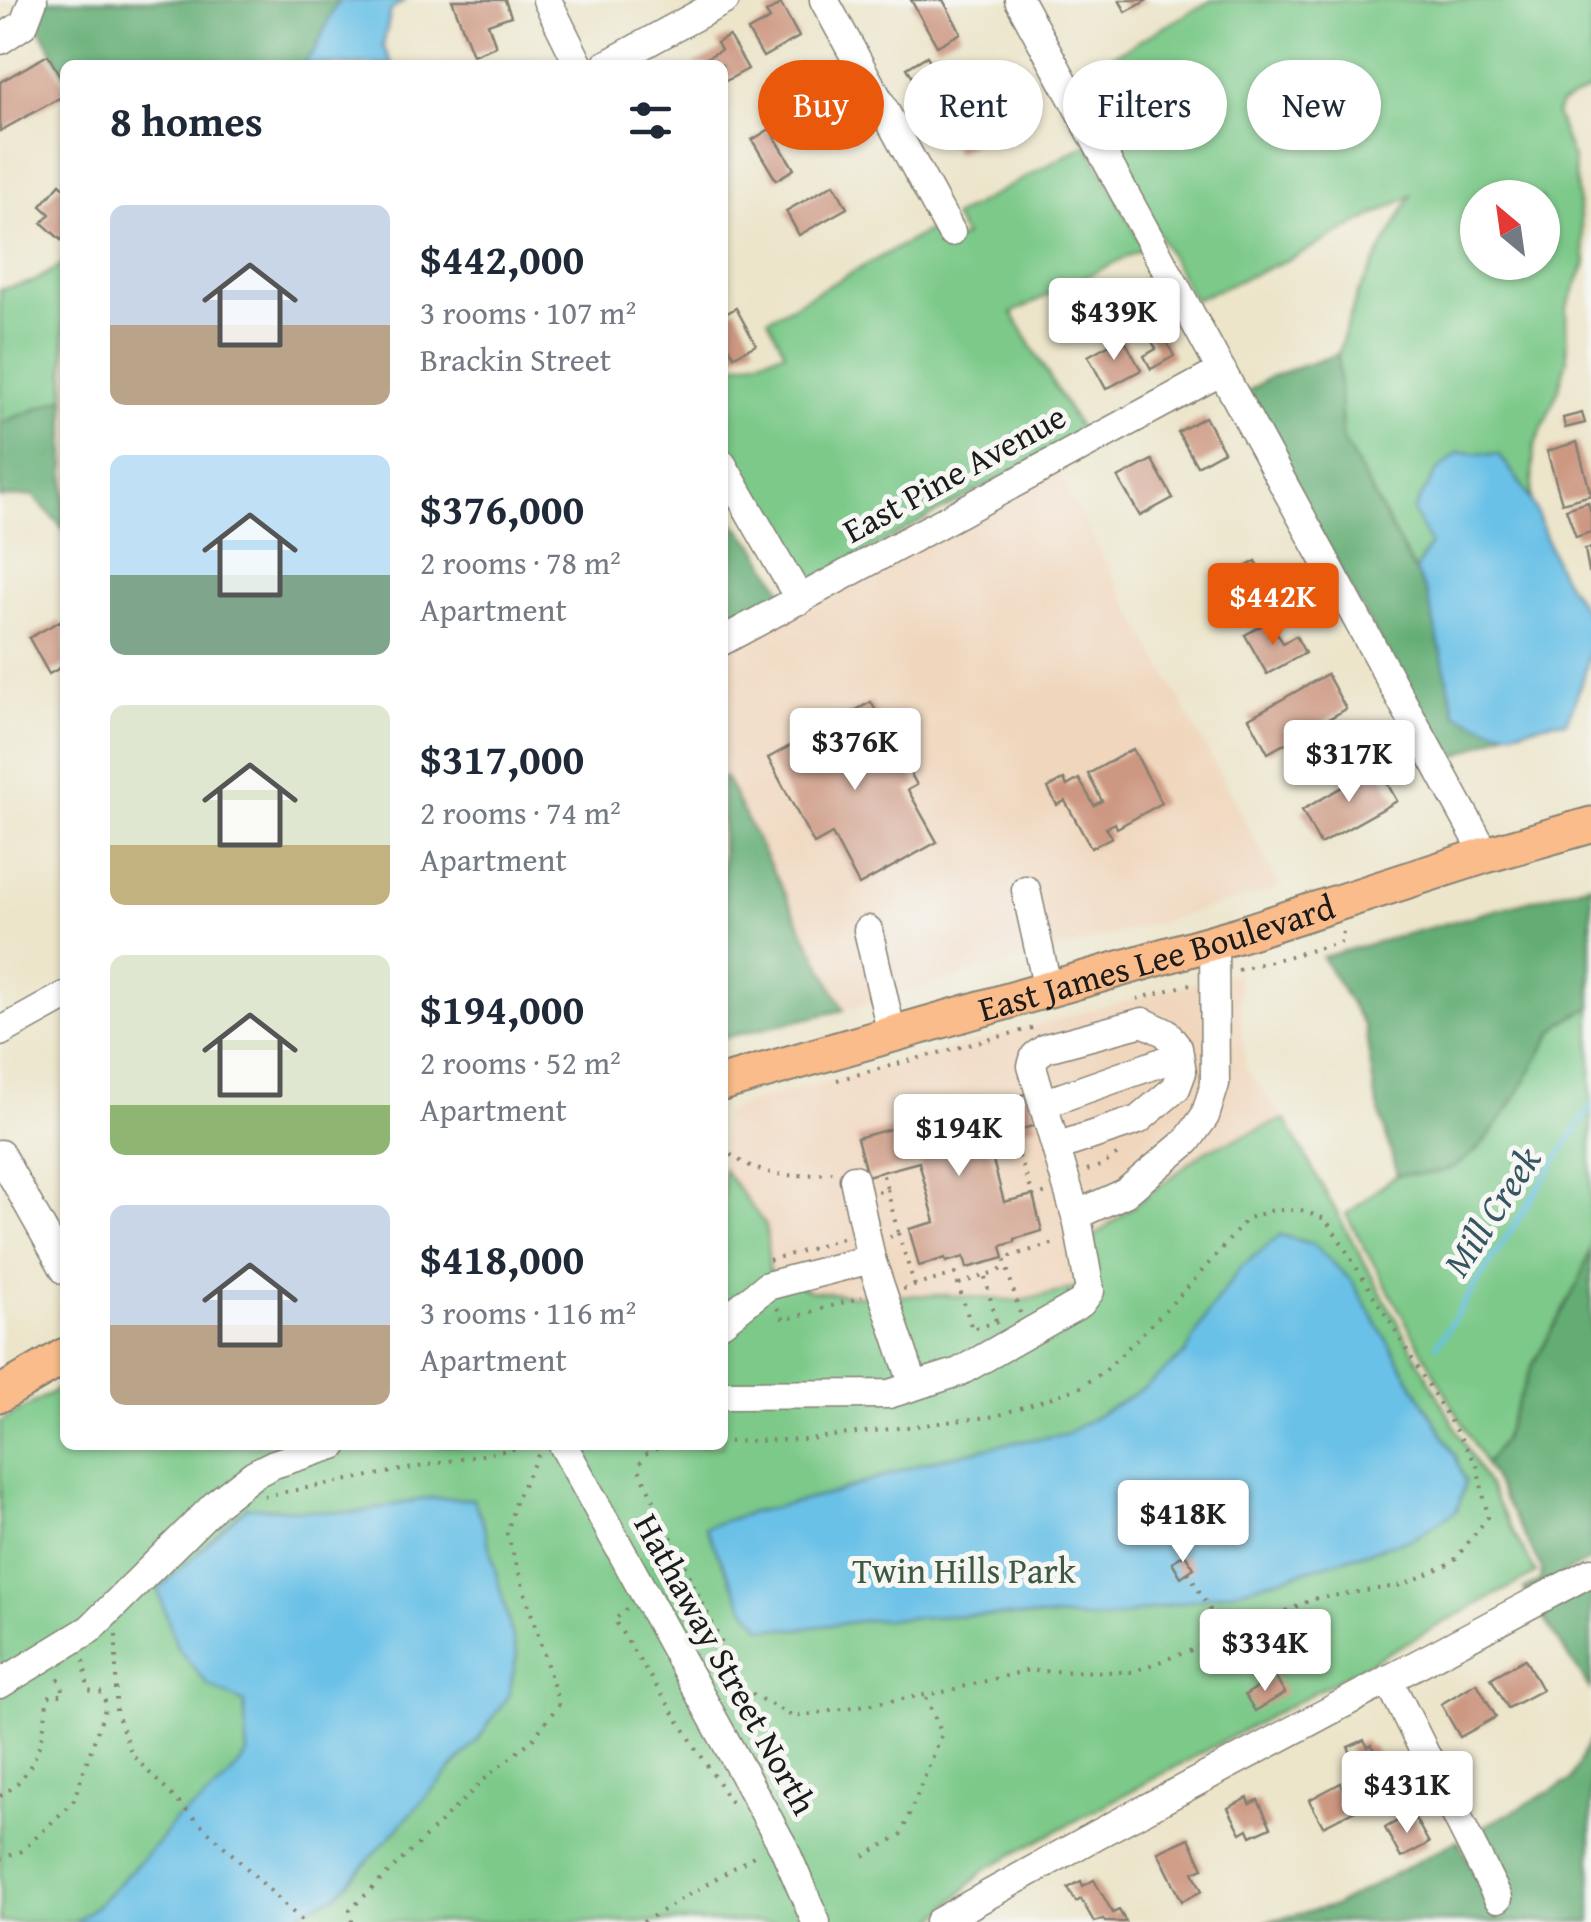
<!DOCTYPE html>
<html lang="en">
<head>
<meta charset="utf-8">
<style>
	body { margin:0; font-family:"Gentium Book Plus",serif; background:#f2f2f3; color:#1f2937; height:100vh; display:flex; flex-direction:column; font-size:38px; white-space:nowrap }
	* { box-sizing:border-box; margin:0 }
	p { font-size:32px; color:#747a83 }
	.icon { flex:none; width:55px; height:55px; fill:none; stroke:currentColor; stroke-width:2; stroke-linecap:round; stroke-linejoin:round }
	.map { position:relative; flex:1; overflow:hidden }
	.drawer { position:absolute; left:60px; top:60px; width:668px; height:1390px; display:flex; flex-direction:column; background:#fff; border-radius:15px; box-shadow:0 2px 8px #0004 }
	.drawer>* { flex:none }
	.guide { position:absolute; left:758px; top:60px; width:682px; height:90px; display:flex; gap:20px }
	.needle { width:65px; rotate:331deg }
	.buttons { position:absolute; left:1460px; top:180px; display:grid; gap:20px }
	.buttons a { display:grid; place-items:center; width:100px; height:100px; border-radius:50%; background:#fff; box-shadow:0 2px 8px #0004; font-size:50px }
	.price { position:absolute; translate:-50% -85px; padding:0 22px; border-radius:10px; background:#fff; color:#222; font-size:32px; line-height:65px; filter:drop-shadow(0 2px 5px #0008) }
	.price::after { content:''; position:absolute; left:50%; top:60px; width:30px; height:22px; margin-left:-15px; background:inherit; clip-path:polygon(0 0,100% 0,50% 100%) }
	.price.on { background:#ea580c; color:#fff }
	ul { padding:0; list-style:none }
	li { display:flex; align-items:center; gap:30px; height:250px; padding:0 50px }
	li span { display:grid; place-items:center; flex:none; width:280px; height:200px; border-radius:15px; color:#555 }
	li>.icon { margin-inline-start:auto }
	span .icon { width:120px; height:120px; fill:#fffc; stroke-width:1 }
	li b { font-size:42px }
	h2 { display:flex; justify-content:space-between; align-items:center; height:120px; padding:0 50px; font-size:42px }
	.tag { padding:0 35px; border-radius:45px; background:#fff; box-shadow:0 2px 8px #0004; font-size:35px; line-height:90px }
	.tag.on { background:#ea580c; color:#fff }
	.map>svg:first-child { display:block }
</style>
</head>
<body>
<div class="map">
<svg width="1591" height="1922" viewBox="0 0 1591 1922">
	<rect width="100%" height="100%" fill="#f6f6f2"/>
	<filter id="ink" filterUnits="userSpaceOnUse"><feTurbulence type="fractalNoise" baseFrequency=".01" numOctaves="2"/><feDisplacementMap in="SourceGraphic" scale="20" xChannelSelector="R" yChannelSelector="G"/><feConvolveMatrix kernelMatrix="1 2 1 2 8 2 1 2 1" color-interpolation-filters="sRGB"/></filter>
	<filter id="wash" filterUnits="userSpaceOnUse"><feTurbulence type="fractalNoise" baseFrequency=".0048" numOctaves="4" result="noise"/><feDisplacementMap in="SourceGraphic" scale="40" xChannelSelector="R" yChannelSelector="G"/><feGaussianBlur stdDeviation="2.25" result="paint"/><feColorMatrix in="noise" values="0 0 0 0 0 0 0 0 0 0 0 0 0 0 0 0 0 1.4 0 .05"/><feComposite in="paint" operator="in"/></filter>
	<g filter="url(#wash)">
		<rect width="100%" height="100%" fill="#ece5ca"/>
		<g fill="#f0d6bc">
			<path d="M1057,471L1281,888L844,1010L727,779L723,777L722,653Z"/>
			<path d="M1238,973L1245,1067L1285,1119L1205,1151L1095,1235L1078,1288L1020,1301L946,1295L861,1296L810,1291L769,1271L723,1169L722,1113L753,1102L1214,977Z"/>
		</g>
		<g fill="#7bc989" stroke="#4c7252" stroke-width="2.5" fill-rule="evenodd">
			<path d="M1212,0H1591V89L1560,104L1556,114L1573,159L1586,263L1566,309L1567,359L1558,391L1534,447L1531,500L1499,455L1430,544L1415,571L1342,438L1338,354L1357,295L1411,196L1296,256L1194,300L1073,78ZM1478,198H1542V262H1478Z"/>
			<path d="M1087,144L1144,248L1012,313L1082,433L803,586L723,445L722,367H729L785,352L768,319L937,226L948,245L964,236L953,217Z"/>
			<path d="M65,263V398L0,423V289L33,282Z"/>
			<path d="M1591,1007V1249L1578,1283L1532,1366L1502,1442L1485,1464L1346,1214C1364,1204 1381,1183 1396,1176C1409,1170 1429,1175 1443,1171C1489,1159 1530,1071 1553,1032L1562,1023Z"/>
			<path d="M1285,1119L1536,1573L984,1870L933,1922H0V1422L65,1385V1445H722L723,1169L766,1226L769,1271L810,1291L861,1296L946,1295L1020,1301L1078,1288L1095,1236L1205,1151Z"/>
		</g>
		<g fill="#64ad75" stroke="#406448" stroke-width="2.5">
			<path d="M42,0H341L333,10L317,47L303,65H65V76L37,22Z"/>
			<path d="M1338,354L1342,438L1427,594L1456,714L1506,732L1445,762L1244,394L1270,377Z"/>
			<path d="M65,398V530L32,495L0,498V423Z"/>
			<path d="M722,511L755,545L785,595L722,629Z"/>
			<path d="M722,777L726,779L844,1010L723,1038Z"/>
			<path d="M1591,884V1007L1562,1023L1553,1032C1529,1072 1490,1157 1444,1171C1430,1175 1412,1174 1397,1175L1375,1095L1365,1027L1322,957Z"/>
			<path d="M1591,1249V1559L1526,1594L1524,1589L1540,1581L1542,1569L1485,1464L1502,1442L1532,1366L1578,1283Z"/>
			<path d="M1591,1584V1690L1539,1612Z"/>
			<path d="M1591,1738V1922H1265L1334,1906L1458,1840L1494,1911L1511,1904L1475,1831L1570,1781Z"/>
		</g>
		<g fill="#6ac1e7" stroke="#436e82" stroke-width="2.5">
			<path d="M341,0H405L391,10L383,46L393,65H303L317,47L333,10Z"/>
			<path d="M1459,452L1499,455C1510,469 1522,484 1530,499C1544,524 1549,555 1564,579C1570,590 1590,615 1591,625C1591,664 1581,687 1566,722C1548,719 1529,729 1511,731C1494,732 1472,720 1456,714L1427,594L1415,571L1430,544L1413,511L1436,472Z"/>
			<path d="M1280,1235L1313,1244L1352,1281L1456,1457L1465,1482L1457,1510L1414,1538L1244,1589L1106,1619L970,1615L869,1620L798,1629L762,1628L743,1604L705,1527L750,1513L835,1493L923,1463L1004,1444L1066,1434L1146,1387L1186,1353L1208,1313L1240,1268Z"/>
			<path d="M429,1498L473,1499L482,1519L517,1654L509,1694L478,1740L336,1896L302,1911L300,1922H74L97,1905L159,1842L175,1820L198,1805L226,1781L248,1754L244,1703L208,1685L177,1647L158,1590L246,1507L355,1513Z"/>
		</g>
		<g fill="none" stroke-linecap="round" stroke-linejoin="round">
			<path stroke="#6ac1e7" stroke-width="5" d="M1437,1345L1591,1107"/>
		</g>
		<g id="blocks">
			<g fill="#cd9882">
				<path d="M452,0H505L511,16L488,24L496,46L473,55Z"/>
				<path d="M911,0H943L961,33L937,46Z"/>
				<path d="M1119,0H1148L1126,12Z"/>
				<path d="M781,4L799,37L763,57L748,31L770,19L766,13Z"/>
				<path d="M729,36L748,69L722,83V65H693L721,50L717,43Z"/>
				<path d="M48,55L65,85V95L0,131V82Z"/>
				<path d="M927,56L936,71L916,83L907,68Z"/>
				<path d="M998,97L1012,122L956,153L942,128Z"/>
				<path d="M770,129L794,169L776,180L752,140Z"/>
				<path d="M60,184L65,188V236L61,240L42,223L50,214L41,206Z"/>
				<path d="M834,184L847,208L799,235L786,211Z"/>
				<path d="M736,308L756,345L734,356L722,334V316Z"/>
				<path d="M1157,324L1174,356L1151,369L1144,356L1156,349L1146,330Z"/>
				<path d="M1123,337L1141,370L1106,389L1088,356Z"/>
				<path d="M1582,413L1585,423L1565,428L1563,418Z"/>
				<path d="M1205,417L1224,451L1197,466L1178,432Z"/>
				<path d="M1577,442L1591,495L1562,503L1547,451Z"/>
				<path d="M1152,460L1173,498L1140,516L1118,478Z"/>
				<path d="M1588,502L1591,513V532L1576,537L1566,509Z"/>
				<path d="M1591,548V572H1589L1585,549Z"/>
				<path d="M1256,561L1276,597L1237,619L1217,583Z"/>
				<path d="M60,621L65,630V665L49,674L29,638Z"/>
				<path d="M1270,621L1283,643L1296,636L1305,653L1267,674L1245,635Z"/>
				<path d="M1327,674L1346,709L1268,753L1249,718Z"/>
				<path d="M871,702L917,785L908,790L937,842L859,885L832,834L814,844L768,758Z"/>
				<path d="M1133,749L1162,803L1117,828L1115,823L1106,828L1112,837L1091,848L1065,801L1057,805L1048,788L1064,779L1067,786L1079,779L1094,805L1102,801L1088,774Z"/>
				<path d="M1378,767L1397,801L1320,844L1302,810Z"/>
				<path d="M1029,1093L1037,1125L987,1138L1004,1202L1033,1195L1042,1231L1015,1239V1242L1001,1246L1004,1258L967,1268L964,1257L946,1262L945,1258L919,1266L909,1229L935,1222L919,1162L867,1176L857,1138L924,1120L922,1114L961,1103L963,1111Z"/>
				<path d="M1185,1554L1194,1568L1181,1577L1172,1562Z"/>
				<path d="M1303,1632L1318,1656L1289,1674L1274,1650Z"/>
				<path d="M1525,1659L1542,1690L1508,1708L1491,1678Z"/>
				<path d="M1275,1676L1285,1693L1255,1711L1245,1695Z"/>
				<path d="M1477,1683L1496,1717L1460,1737L1441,1704Z"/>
				<path d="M1364,1740L1368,1747L1372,1745L1384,1768L1358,1780L1347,1758L1352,1755L1348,1747Z"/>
				<path d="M1341,1783L1355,1810L1323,1826L1309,1800Z"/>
				<path d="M1248,1798L1250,1804L1258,1800L1271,1827L1251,1836L1248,1829L1241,1833L1228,1808Z"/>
				<path d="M1412,1813L1429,1843L1401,1858L1385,1828Z"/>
				<path d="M1189,1838L1203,1868L1193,1872L1202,1891L1182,1901L1158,1852Z"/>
				<path d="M1094,1880L1113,1913L1119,1910L1126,1922H1105L1103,1919L1094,1922L1081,1899L1076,1902L1068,1888L1081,1881L1083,1886Z"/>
			</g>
		</g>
	</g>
	<g filter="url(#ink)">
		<use href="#blocks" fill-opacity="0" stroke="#848073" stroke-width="2.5"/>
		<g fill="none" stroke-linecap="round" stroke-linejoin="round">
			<g stroke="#848073" stroke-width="31">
				<g id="minor">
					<path d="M547,0L579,65"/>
					<path d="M824,0L951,232"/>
					<path d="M1019,0L1486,855"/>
					<path d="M0,40L24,24L33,0"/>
					<path d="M606,65L725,0"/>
					<path d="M722,464L800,600"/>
					<path d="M722,641L1222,371"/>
					<path d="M1026,890L1048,990"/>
					<path d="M868,930L892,1035"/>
					<path d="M0,1032L65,996"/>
					<path d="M1043,1104L1179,1056"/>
					<path d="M0,1154L65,1270"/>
					<path d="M854,1179L871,1259L914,1386"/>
					<path d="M1076,1215L1125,1193L1187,1141L1205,1116L1215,1084L1214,941"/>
					<path d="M722,1322L767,1286L871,1259"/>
					<path d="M722,1395L889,1394L959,1372L1081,1303L1090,1291L1078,1223L1032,1066L1035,1056L1046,1048L1143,1022L1166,1033L1178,1048L1182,1072L1176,1088L1138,1120L1056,1147"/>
					<path d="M563,1445L784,1848L816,1922"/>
					<path d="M1388,1679L1498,1898"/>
					<path d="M0,1684L90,1629L218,1502L254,1474L274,1464L334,1445"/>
					<path d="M939,1922L1098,1834L1591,1572"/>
				</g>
			</g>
			<g stroke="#848073" stroke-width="39">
				<g id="major">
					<path id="s1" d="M722,1083L1238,935L1486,855L1591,825"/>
					<path d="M0,1394L65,1356"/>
				</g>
			</g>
			<g stroke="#848073" stroke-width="4" stroke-dasharray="2.5 8" stroke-linecap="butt">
				<path d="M1238,970L1342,942L1343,929"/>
				<path d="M1137,999L1190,984"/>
				<path d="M837,1080L1036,1027"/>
				<path d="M722,1148C757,1177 790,1179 832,1172"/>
				<path d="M991,1160L1017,1152L1034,1197L1047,1193"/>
				<path d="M1087,1170L1103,1165L1122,1151"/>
				<path d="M887,1189L898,1233L890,1237"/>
				<path d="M878,1192L887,1189L882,1172"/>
				<path d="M898,1233L915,1286"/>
				<path d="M769,1260L814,1248L845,1237"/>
				<path d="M985,1277L996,1321"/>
				<path d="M959,1284L1006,1268"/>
				<path d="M903,1289L955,1274L972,1329L1004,1320"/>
				<path d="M777,1308L784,1320L862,1297"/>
				<path d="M1020,1313L1004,1258L1059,1242"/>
				<path d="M667,1445L645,1454L638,1467L744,1690L794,1717L943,1692L1025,1671L1132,1672L1232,1635L1313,1599L1403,1585L1453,1562L1488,1517L1477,1465L1339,1239L1325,1219L1301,1210H1273L1248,1218L1189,1286L1105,1371L1079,1388L996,1416L808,1439L722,1442"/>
				<path d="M264,1496L535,1445"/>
				<path d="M1188,1572L1226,1637"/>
				<path d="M627,1609L614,1620L732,1804"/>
				<path d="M116,1635V1711L132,1755L186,1810L303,1922"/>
				<path d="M0,1796C35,1777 45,1736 47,1699L51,1695H64L62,1684L58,1678"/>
				<path d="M864,1856L901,1835L942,1734L925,1695"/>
				<path d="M0,1859L22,1851L73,1802L106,1706L103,1693L88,1690L84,1660"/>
				<path d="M352,1922L350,1910L488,1776L533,1739L559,1704L507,1534L515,1502L541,1449"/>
				<path d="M643,1922L759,1853"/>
			</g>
			<use href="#minor" stroke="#fff" stroke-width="28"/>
			<use href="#major" stroke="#fabc8b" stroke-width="35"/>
		</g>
	</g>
	<g text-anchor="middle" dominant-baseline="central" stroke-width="10" stroke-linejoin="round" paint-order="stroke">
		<g font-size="35" fill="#1c1c1c" stroke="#f6f6f2">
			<text transform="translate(954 473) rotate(-29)">East Pine Avenue</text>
			<text stroke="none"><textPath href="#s1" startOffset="452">East James Lee Boulevard</textPath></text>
			<text transform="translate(726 1664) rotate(61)">Hathaway Street North</text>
		</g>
		<g font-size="35" fill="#3d5942" stroke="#f6f6f2">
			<text x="964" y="1570">Twin Hills Park</text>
		</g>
		<g font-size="38" font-style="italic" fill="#375663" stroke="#f6f6f2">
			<text transform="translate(1491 1211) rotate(-57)">Mill Creek</text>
		</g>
	</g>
</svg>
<div class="buttons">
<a><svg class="needle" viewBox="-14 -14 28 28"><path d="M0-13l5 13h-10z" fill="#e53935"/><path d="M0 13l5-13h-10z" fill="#747a83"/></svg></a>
</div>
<b class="price" style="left:1114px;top:363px">$439K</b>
<b class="price on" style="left:1273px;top:648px">$442K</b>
<b class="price" style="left:855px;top:793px">$376K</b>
<b class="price" style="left:1349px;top:805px">$317K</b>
<b class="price" style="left:959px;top:1179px">$194K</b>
<b class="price" style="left:1183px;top:1565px">$418K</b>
<b class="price" style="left:1265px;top:1694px">$334K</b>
<b class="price" style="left:1407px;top:1836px">$431K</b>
<div class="guide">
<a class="tag on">Buy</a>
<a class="tag">Rent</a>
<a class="tag">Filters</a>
<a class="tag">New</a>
</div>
<section class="drawer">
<h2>8 homes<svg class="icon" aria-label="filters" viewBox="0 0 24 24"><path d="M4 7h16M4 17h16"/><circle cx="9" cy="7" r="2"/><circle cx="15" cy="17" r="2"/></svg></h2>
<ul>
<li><span style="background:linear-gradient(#c9d6e8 60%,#b9a48a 0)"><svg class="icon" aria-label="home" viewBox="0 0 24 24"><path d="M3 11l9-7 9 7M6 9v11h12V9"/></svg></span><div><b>$442,000</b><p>3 rooms · 107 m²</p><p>Brackin Street</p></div></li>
<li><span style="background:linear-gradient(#bfe0f5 60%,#7fa58c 0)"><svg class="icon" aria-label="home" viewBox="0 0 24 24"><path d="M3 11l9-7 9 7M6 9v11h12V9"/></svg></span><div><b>$376,000</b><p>2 rooms · 78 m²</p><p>Apartment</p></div></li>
<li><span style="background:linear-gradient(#dfe7d0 70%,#c2b280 0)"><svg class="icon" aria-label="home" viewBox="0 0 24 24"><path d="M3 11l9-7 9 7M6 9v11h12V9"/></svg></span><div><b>$317,000</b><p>2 rooms · 74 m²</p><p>Apartment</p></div></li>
<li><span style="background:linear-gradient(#dfe7d0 75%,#8fb573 0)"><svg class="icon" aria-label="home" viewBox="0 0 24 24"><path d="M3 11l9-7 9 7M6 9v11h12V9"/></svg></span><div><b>$194,000</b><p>2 rooms · 52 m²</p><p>Apartment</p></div></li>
<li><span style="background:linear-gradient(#c9d6e8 60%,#b9a48a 0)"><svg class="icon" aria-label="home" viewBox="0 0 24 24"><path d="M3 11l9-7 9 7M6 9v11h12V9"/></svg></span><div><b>$418,000</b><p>3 rooms · 116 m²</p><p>Apartment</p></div></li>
</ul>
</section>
</div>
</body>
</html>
